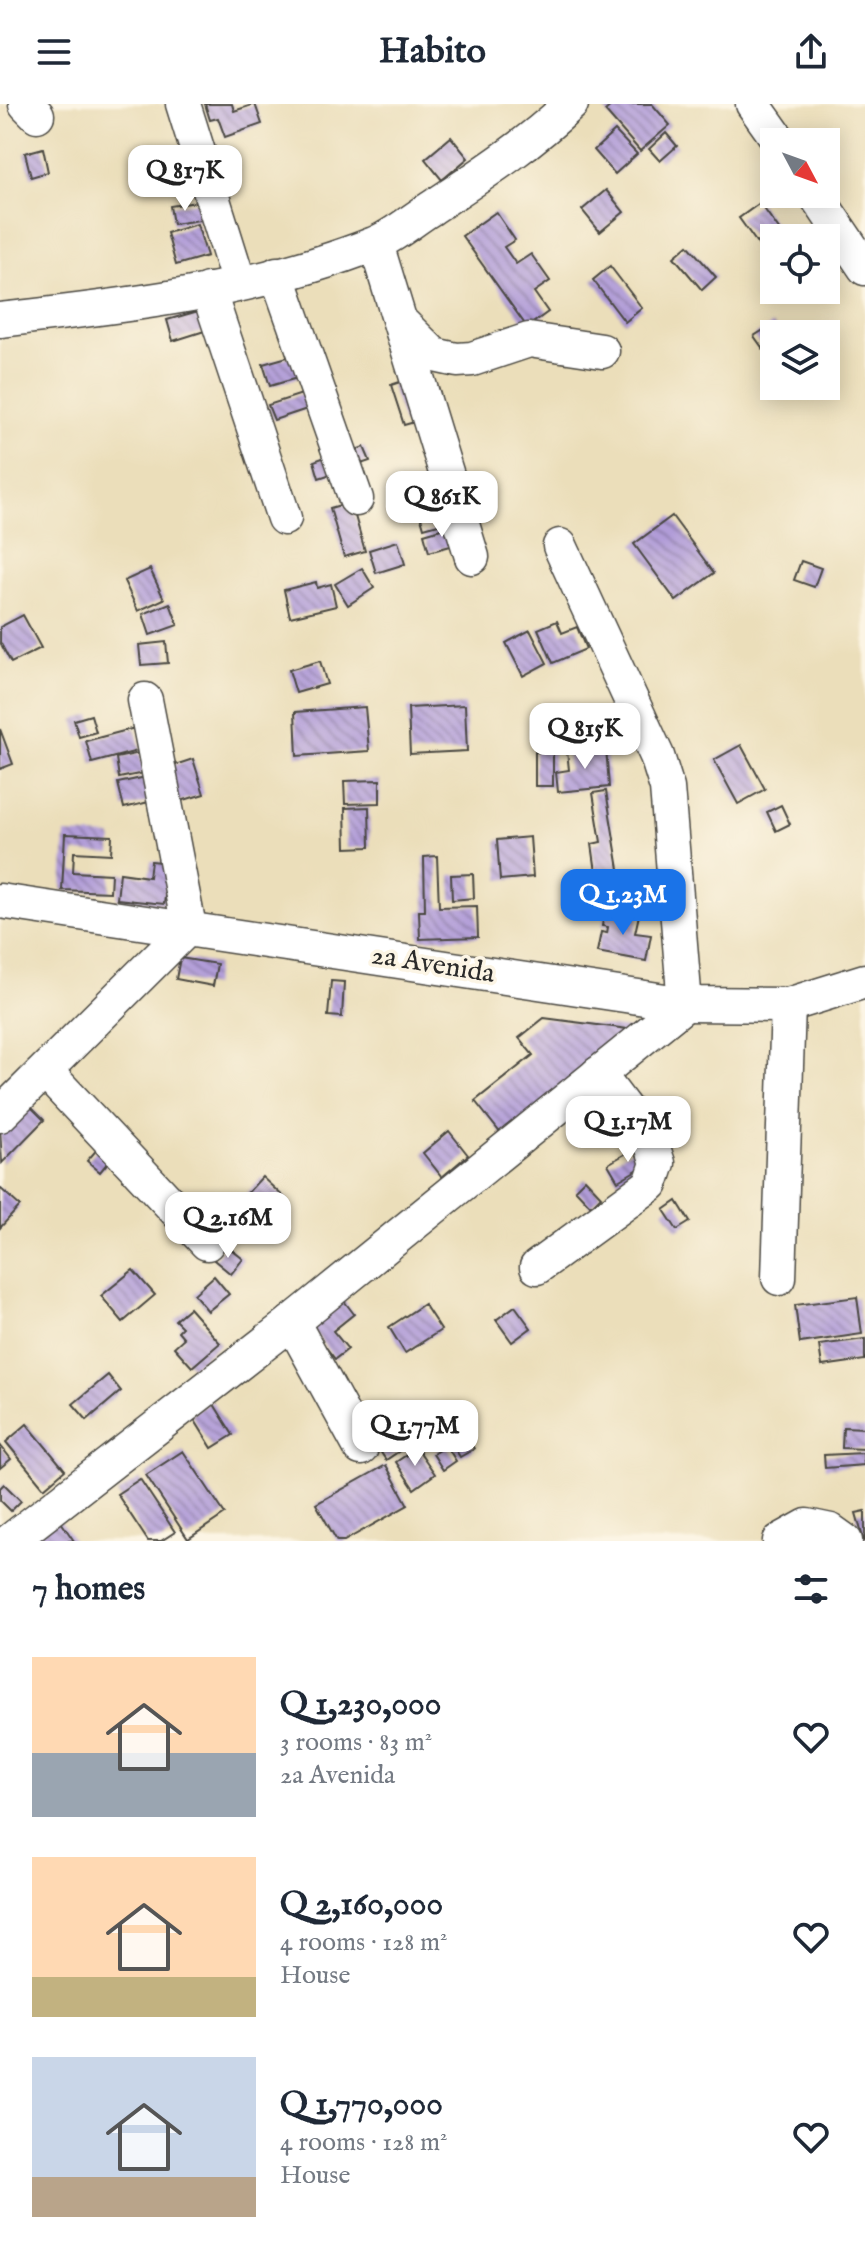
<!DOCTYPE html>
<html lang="en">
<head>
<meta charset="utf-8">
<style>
	body { margin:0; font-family:"IM FELL English",serif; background:#f6f6f7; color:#1f2937; height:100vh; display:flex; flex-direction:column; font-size:30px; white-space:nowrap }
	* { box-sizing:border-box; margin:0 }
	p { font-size:26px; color:#747a83 }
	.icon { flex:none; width:44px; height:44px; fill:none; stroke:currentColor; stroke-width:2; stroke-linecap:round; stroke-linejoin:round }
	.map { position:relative; height:1437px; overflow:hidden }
	.panel { display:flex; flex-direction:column; background:#fff; flex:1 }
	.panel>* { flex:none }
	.needle { width:52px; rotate:131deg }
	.fabs { position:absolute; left:760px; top:24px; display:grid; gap:16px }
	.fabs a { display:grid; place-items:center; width:80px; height:80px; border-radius:0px; background:#fff; box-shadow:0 4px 20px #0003; font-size:40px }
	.price { position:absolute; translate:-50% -68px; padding:0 18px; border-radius:16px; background:#fff; color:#222; font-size:26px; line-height:52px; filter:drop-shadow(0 2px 4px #0008) }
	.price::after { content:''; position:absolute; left:50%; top:48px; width:24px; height:18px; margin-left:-12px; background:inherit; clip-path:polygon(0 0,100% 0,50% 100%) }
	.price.active { background:#1a73e8; color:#fff }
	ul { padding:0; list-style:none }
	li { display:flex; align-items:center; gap:24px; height:200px; padding:0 32px }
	li span { display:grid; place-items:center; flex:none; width:224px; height:160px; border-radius:0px; color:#555 }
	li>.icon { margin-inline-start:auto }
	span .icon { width:96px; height:96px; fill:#fffc; stroke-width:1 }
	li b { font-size:34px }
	h2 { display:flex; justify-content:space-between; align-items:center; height:96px; padding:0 32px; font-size:34px }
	header { display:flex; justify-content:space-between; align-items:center; height:104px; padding:0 32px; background:#fff; font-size:36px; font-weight:800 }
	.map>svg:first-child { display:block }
</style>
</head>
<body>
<header><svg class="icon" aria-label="menu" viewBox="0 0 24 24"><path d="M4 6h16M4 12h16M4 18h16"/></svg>Habito<svg class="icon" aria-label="share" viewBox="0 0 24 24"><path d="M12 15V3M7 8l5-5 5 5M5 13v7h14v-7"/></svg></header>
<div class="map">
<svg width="865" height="1437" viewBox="0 0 865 1437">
	<defs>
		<pattern id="building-back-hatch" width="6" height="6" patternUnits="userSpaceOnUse" patternTransform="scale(2)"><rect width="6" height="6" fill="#b19cd8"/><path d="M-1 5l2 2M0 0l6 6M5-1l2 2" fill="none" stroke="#907faf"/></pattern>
	</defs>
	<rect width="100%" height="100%" fill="#fcf5e5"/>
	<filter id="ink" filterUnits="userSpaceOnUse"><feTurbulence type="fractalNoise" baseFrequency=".0125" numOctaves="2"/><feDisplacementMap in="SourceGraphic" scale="16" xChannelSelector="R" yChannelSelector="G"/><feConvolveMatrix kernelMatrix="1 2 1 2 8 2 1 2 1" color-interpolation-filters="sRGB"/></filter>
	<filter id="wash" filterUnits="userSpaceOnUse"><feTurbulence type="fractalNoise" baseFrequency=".006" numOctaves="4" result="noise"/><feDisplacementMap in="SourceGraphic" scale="32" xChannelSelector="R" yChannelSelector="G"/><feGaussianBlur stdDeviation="1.8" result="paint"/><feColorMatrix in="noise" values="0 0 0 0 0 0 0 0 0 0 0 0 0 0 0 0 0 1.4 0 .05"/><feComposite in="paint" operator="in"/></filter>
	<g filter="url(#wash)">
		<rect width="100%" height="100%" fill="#ebdeba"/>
		<g id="blocks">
			<g fill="url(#building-back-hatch)">
				<path d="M205,0H232L234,7L255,0L262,20L225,33L218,14L210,16Z"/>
				<path d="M613,0H652L670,21L640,47L605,7Z"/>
				<path d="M615,27L637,50L615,70L594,46Z"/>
				<path d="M666,29L677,42L660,57L649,45Z"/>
				<path d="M451,33L468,54L442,76L425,55Z"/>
				<path d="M43,44L48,68L31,73L25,49Z"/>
				<path d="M606,86L624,108L600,128L582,106Z"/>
				<path d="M197,98L200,116L173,120L170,102Z"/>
				<path d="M760,99L785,134H774L772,160L739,114Z"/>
				<path d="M496,108L515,136L504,143L516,160L531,150L550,177L534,188L548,208L527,223L462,132Z"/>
				<path d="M197,120L207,152L176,161L167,129Z"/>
				<path d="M688,141L716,173L702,186L674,153Z"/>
				<path d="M610,162L642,204L625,218L593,176Z"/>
				<path d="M783,186H804L790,196Z"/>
				<path d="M209,204L214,224L173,237L167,216Z"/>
				<path d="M773,220L780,230H774V244L766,249L754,232Z"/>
				<path d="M298,250L304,272L270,282L263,260Z"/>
				<path d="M412,274L425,315L404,321L391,281Z"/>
				<path d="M305,289L310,304L274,316L268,301Z"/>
				<path d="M364,343L370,357L352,363L347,349Z"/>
				<path d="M328,352L334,369L319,374L314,357Z"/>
				<path d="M440,372L448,398L416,408L408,382Z"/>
				<path d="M351,398L365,447L344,453L330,404Z"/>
				<path d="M451,401L456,415L424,424L420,410Z"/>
				<path d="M672,412L714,469L676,497L634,440Z"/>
				<path d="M455,421L461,439L429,448L424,430Z"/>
				<path d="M398,437L405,460L376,469L369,446Z"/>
				<path d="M801,457L821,464L814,483L794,476Z"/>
				<path d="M362,464L374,484L348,501L335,480Z"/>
				<path d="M150,465L164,495L138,507L124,477Z"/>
				<path d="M316,478L317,484L331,480L336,502L290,513L284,486Z"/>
				<path d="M170,499L178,521L150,531L143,510Z"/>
				<path d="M23,511L41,544L11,559L0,538V523Z"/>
				<path d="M557,517L562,529L577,523L586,545L553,559L538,525Z"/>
				<path d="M530,526L547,559L523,572L506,539Z"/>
				<path d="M166,538L168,559L141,561L139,541Z"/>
				<path d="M320,557L327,580L296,589L289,566Z"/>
				<path d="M465,601L467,647L410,650L408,604Z"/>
				<path d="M365,603L369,647L297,652L295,608Z"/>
				<path d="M91,611L96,628L79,633L74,616Z"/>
				<path d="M601,623L602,637L561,641L559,626Z"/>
				<path d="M135,624L141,646L92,659L86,637Z"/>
				<path d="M0,625L13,660L0,665Z"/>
				<path d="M741,641L765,685L738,700L714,656Z"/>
				<path d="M606,643L609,683L558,688L556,668L569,666L567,647Z"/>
				<rect x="535" y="648" width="18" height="34"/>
				<path d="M140,649L144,669L119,674L116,654Z"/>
				<path d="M193,655L204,690L174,699L163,665Z"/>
				<path d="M151,672L157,696L124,704L118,679Z"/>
				<path d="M380,676V699L345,700L344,677Z"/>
				<path d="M606,687L620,771L597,775L592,740L601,738L593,689Z"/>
				<path d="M781,701L790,720L776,727L767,708Z"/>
				<path d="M369,703L370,743L346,744L345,704Z"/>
				<path d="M65,730L112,732L111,750L74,748L73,768L111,770L110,788L62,786Z"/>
				<path d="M530,733L533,773L500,776L497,736Z"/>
				<path d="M437,752L439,803L477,802L478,833L420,835L419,807H425L424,753Z"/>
				<path d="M151,757L169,759L164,800L117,795L120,769L149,773Z"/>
				<path d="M473,770L474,794L452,796L451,771Z"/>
				<path d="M605,805L639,811L635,829L651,831L646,857L597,848L601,828L607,829L608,823L602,822Z"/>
				<path d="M180,854L217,860L213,882L176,875Z"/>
				<path d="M331,877L344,878L342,913L328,912Z"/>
				<path d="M544,914L643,927L506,1036L475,997L533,951L519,934Z"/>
				<path d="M26,998L44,1016L2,1059L0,1025Z"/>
				<path d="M449,1027L468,1051L442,1073L423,1049Z"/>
				<path d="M105,1036L118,1046L100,1068L87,1057Z"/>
				<path d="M637,1043L647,1060L618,1077L608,1060Z"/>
				<path d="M262,1073L287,1096L266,1119L241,1096Z"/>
				<path d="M585,1075L601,1092L591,1102L575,1085Z"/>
				<path d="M0,1084L20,1102L0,1124Z"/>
				<path d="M677,1097L690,1118L677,1126L664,1106Z"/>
				<path d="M226,1141L243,1155L231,1170L214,1156Z"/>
				<path d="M133,1166L155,1191L123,1218L101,1192Z"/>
				<path d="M214,1172L229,1190L208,1207L194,1190Z"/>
				<path d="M338,1189L354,1210L333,1227L348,1245L335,1255L304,1215Z"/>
				<path d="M857,1193L862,1230L800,1239L795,1201Z"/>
				<path d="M424,1200L441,1226L405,1249L389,1223Z"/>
				<path d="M515,1202L531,1224L512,1238L496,1216Z"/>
				<path d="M189,1204L220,1239L192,1263L174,1243L184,1234L178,1227L182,1223L175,1216Z"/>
				<path d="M865,1235V1256L822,1262L819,1241Z"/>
				<path d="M108,1271L121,1287L87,1316L73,1300Z"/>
				<path d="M212,1297L233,1331L212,1344L191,1310Z"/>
				<path d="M397,1305L411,1325L423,1317L429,1327L386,1356L366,1326Z"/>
				<path d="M27,1320L65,1366L44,1384L6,1338Z"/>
				<path d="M843,1323L865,1324V1345L842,1344Z"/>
				<path d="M464,1328L474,1345L460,1353L450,1337Z"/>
				<path d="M0,1341L11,1355L0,1364Z"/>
				<path d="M446,1341L456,1357L443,1366L433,1350Z"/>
				<path d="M417,1344L435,1370L414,1385L396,1358Z"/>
				<path d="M183,1347L225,1410L188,1435L146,1371Z"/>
				<path d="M863,1349L864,1361L825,1364L824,1351Z"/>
				<path d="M386,1361L408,1401L344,1437H337L316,1400Z"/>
				<path d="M140,1375L175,1428L161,1437H148L117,1390Z"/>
				<path d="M4,1380L21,1397L11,1407L0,1396V1384Z"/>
				<path d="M865,1407V1437H864L856,1409Z"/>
				<path d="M57,1412L74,1437H24Z"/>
			</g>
		</g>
	</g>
	<g filter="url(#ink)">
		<use href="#blocks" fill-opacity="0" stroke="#484640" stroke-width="2"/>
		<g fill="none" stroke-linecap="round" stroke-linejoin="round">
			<g stroke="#484640" stroke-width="37">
				<g id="minor">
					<path d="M26,0L37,11"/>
					<path d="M183,0L239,179"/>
					<path d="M753,0L780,38"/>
					<path d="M815,90L865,164"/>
					<path d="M376,140L472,453"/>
					<path d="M277,170L356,395"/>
					<path d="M208,186L284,414"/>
					<path d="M0,216C125,202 256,187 374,140C393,133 412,116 430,105C481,71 527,42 571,0"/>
					<path d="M404,221L434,251L457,256L472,255L529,236L602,247"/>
					<path d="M0,797L685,900L788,901L865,877"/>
					<path d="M45,967L207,1139"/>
					<path d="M0,1011L189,823L145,596"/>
					<path d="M537,1163L651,1080L658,1059L652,1041L598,970"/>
					<path d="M779,1174L788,901"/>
					<path d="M292,1218L361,1344"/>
					<path d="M10,1437L292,1218L685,900L667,684L657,652L560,442"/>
					<path d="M780,1437L807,1422L831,1427L845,1437"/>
				</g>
			</g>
			<use href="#minor" stroke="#fff" stroke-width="34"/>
		</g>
	</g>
	<g text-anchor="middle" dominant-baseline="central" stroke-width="7" stroke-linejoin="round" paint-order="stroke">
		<g font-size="28" fill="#2b2b2b" stroke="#fcf5e5">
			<text transform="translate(433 861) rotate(9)">2a Avenida</text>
		</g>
	</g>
</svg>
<div class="fabs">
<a><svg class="needle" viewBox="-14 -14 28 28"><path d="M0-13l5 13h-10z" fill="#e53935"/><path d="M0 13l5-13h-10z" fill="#747a83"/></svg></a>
<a><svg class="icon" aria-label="locate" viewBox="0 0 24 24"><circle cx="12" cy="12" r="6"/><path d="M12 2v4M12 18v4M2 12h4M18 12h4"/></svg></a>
<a><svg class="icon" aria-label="layers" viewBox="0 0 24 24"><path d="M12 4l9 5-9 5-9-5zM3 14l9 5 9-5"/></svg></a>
</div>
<b class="price" style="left:185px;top:109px">Q 817K</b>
<b class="price" style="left:442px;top:435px">Q 861K</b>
<b class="price" style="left:585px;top:667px">Q 815K</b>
<b class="price active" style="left:623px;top:833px">Q 1.23M</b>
<b class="price" style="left:628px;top:1060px">Q 1.17M</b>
<b class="price" style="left:228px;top:1156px">Q 2.16M</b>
<b class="price" style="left:415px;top:1364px">Q 1.77M</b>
</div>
<section class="panel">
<h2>7 homes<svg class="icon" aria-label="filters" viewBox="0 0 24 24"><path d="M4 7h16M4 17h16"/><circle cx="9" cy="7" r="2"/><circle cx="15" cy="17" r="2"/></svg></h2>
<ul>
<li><span style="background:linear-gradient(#ffd9b3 60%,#9aa5b1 0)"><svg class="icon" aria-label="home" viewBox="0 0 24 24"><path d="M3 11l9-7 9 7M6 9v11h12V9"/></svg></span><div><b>Q 1,230,000</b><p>3 rooms · 83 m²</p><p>2a Avenida</p></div><svg class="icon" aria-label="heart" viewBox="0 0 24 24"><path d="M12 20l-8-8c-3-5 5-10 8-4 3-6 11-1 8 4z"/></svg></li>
<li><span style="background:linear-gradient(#ffd9b3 75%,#c2b280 0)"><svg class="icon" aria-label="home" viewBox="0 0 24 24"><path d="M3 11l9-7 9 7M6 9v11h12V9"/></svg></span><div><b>Q 2,160,000</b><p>4 rooms · 128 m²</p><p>House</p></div><svg class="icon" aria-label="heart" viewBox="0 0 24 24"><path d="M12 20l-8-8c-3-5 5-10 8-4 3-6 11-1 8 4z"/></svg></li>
<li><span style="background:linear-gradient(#c9d6e8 75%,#b9a48a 0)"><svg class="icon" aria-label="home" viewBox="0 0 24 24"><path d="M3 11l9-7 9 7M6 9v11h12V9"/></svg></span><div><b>Q 1,770,000</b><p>4 rooms · 128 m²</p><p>House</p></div><svg class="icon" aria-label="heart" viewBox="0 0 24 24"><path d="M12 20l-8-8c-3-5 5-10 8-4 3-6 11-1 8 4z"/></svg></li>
</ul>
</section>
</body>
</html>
